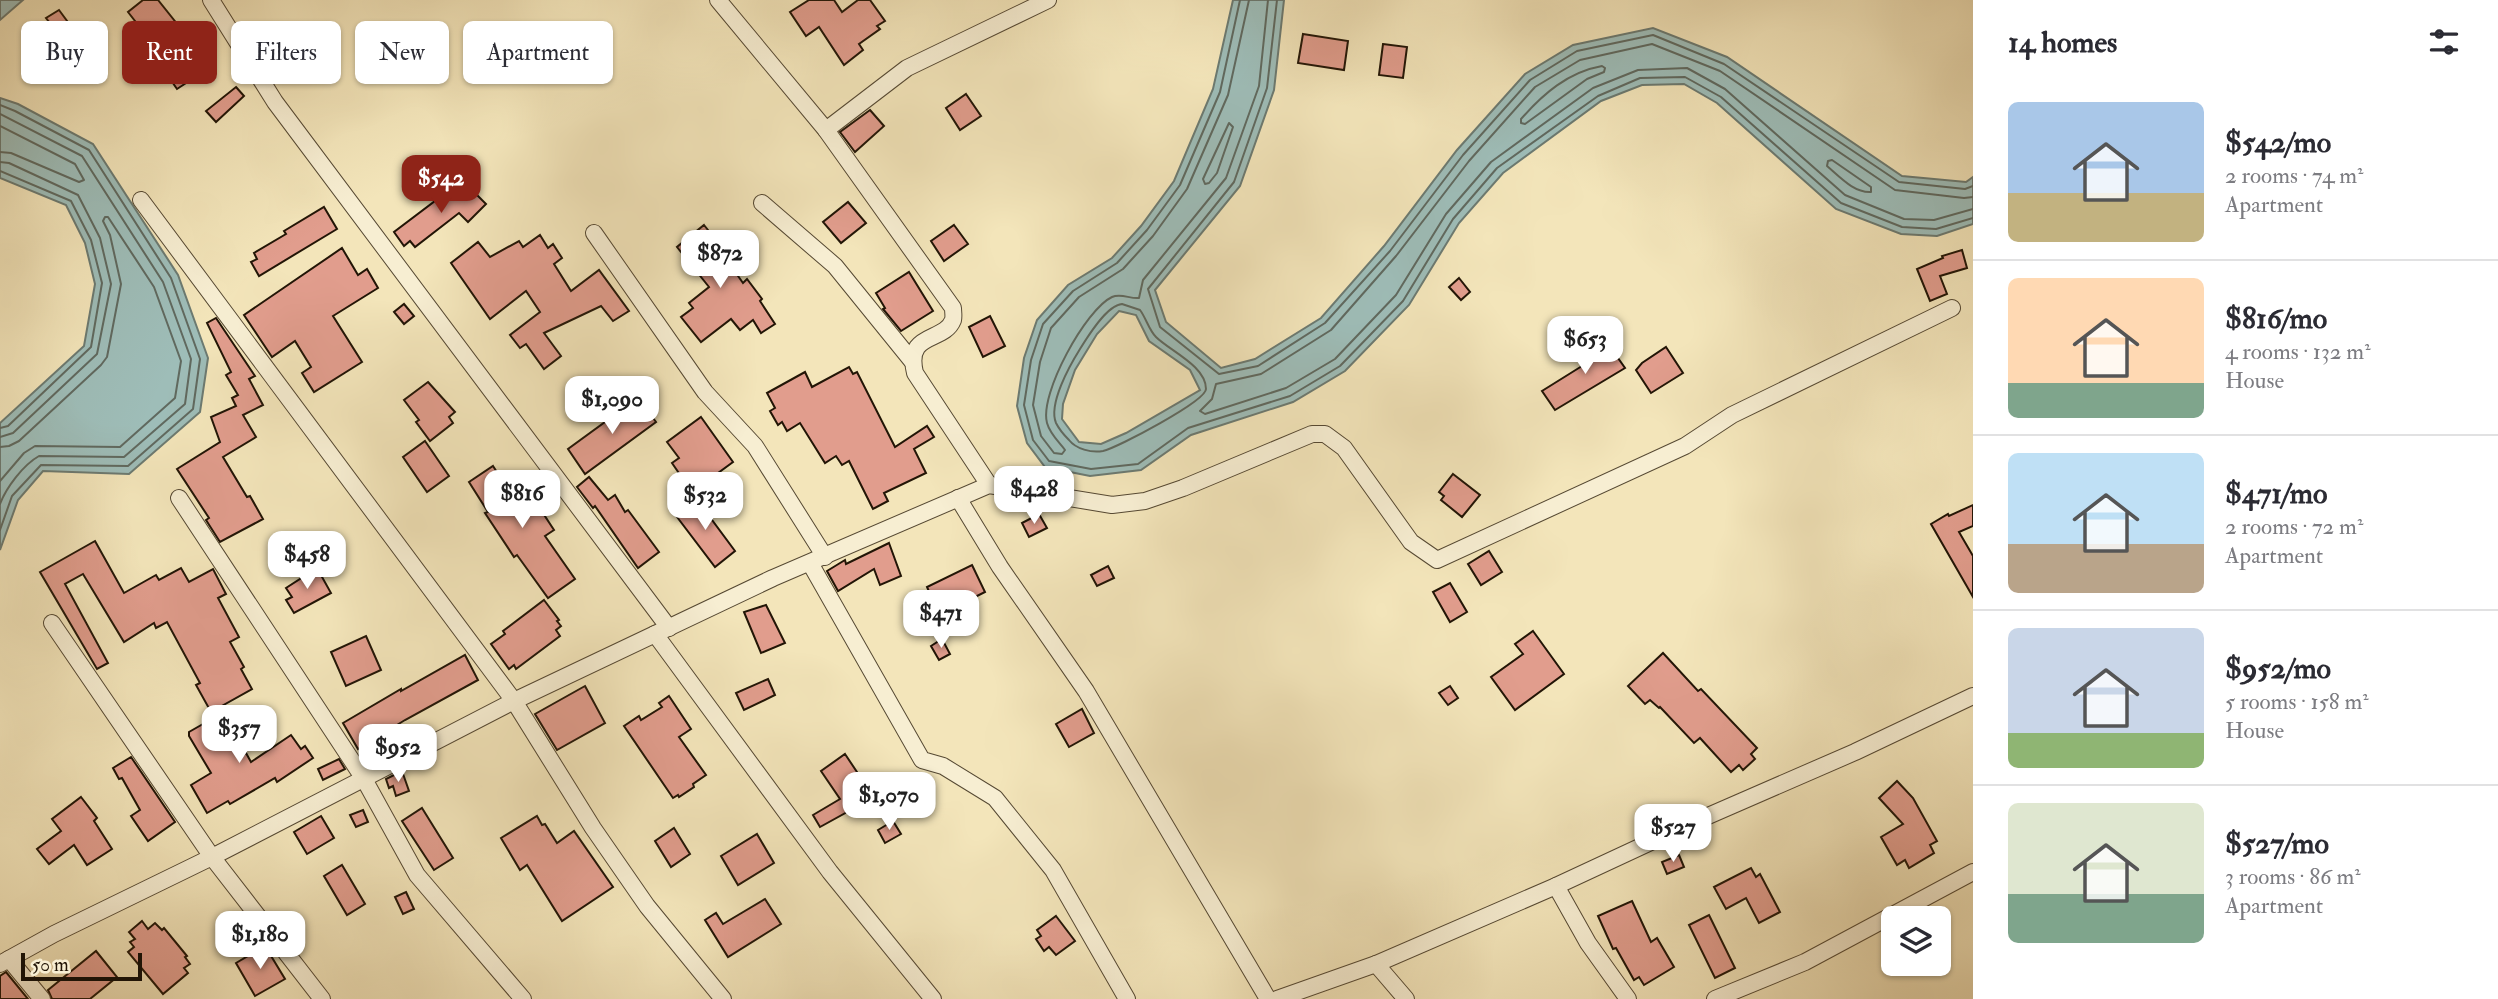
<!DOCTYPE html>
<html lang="en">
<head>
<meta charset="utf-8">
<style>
	body { margin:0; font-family:"IM FELL Double Pica",serif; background:#f2f2f3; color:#2b2b33; height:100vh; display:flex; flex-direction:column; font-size:26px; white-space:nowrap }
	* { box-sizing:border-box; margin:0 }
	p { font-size:23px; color:#7c7c81 }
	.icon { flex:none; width:38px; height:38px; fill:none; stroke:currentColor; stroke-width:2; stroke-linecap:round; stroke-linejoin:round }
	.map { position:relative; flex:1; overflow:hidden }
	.side { display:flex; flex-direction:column; background:#fff; width:525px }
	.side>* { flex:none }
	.top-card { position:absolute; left:21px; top:21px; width:665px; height:63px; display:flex; gap:14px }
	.buttons { position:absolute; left:1881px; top:906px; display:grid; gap:14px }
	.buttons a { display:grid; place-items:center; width:70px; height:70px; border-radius:10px; background:#fff; box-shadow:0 2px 5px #0004; font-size:35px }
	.scale { position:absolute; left:21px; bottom:18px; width:121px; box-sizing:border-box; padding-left:7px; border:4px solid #221506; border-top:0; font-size:19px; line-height:24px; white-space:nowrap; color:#221506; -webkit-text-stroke:5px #f7eed2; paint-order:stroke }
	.price { position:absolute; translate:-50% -60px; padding:0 16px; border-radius:14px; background:#fff; color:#222; font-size:23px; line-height:46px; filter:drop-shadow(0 2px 4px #0008) }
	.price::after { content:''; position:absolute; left:50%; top:42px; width:21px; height:16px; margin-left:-10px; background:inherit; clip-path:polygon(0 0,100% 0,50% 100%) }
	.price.current { background:#8f2418; color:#fff }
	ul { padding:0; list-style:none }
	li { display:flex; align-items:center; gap:21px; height:175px; padding:0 35px }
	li+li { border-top:2px solid #e1e1e2 }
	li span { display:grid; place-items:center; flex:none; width:196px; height:140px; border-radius:10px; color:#555 }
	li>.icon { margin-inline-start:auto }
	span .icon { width:84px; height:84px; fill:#fffc; stroke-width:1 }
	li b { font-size:30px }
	h2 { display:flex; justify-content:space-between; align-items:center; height:84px; padding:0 35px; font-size:30px }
	.chip { padding:0 24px; border-radius:10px; background:#fff; box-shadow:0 2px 5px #0004; font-size:24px; line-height:63px }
	.chip.current { background:#8f2418; color:#fff }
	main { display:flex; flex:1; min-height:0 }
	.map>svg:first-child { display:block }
</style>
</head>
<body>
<main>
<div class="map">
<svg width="1973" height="999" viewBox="0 0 1973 999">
	<rect width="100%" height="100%" fill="#f3e5ba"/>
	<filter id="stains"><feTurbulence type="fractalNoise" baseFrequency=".00286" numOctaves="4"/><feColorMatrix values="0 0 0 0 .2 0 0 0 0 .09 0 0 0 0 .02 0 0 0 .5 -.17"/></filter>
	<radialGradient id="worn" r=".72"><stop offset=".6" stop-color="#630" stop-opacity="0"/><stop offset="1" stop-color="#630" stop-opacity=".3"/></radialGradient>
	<g fill="#9ebdb8" stroke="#6c7a71" stroke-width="2" fill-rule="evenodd">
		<path d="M0,0H23L0,20Z"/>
		<path d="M1233,0H1284L1274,90L1240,186L1155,290L1166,322L1221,368L1255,359L1321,318L1384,246L1457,150L1525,74L1573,45L1653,28L1727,57L1902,176L1966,182L1973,177V224L1937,236L1901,234L1836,209L1717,103L1684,84L1642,85L1601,101L1503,173L1459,223L1409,305L1345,371L1293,402L1191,435L1141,470L1090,476L1045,467L1027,443L1017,406L1024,358L1037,320L1068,285L1112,258L1141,226L1174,181L1213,89ZM1119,311L1136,315L1149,341L1190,370L1200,390L1126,433L1101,444L1079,442L1062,419L1063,404L1075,370L1097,334Z"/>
		<path d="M0,98L18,104L93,144L178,275L208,358L200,412L129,474L43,471L18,500L0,550V423L84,346L95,284L85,243L66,205L0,178Z"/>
	</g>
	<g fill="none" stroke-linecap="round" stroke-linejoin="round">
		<g stroke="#60695f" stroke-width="2">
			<path d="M1240,0L1220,92L1180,185L1147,230L1117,263L1073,291L1043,324L1031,360L1024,405L1033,440L1049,461L1091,469L1138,464L1188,428L1290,396L1340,366L1403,301L1453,219L1497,168L1598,96L1640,78L1685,77L1721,97L1841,203L1902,227L1936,229L1973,218"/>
			<path d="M1249,0L1228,95L1187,189L1153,236L1123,269L1079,297L1051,328L1040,362L1033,405L1041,436L1054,453L1062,454L1065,450C1059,442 1050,434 1047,423C1039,394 1086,309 1112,297C1121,293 1130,299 1139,298L1143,280L1226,178L1259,86L1268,0"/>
			<path d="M1277,0L1267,88L1234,182L1148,289L1160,327L1219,374L1258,366L1325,323L1390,251L1463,155L1530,80L1577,51L1653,35L1724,64L1899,182L1965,189L1973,186"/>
			<path d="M1602,66L1605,68L1604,72L1587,79L1525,124L1521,123V119C1543,94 1568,72 1602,66Z"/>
			<path d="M0,105L15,111L89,150L171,278L200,359L193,409L128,466L41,465L12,496L0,530"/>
			<path d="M0,114L82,156L163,282L191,359L185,404L124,457L39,456C23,465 6,488 0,504"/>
			<path d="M1229,123L1233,127L1217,173L1209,183L1205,184L1203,179Z"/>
			<path d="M0,126L75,164L84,180L79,182L11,153L0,152"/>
			<path d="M1832,160L1871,187V192C1854,193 1840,177 1827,166L1828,161Z"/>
			<path d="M0,162L9,163L78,195L100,238L111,284L97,354L13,433L0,437"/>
			<path d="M0,171L71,201L91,240L102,283L91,347L8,426L0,428"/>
			<path d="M1973,197L1964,198L1895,190L1720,71L1652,44L1580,60L1535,87L1469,161L1396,256L1331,330L1261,374L1216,384L1212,399L1200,411L1205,414L1286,388L1335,359L1396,295L1446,214L1491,162L1593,88L1638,70L1687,68L1725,89L1845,195L1904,219L1934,220L1973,209"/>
			<path d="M1122,304L1140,310C1146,318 1149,330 1156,337C1170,351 1206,366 1206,389C1206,401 1117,448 1103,451C1091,453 1076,449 1069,440C1064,435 1059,429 1056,423C1048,404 1070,365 1080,349C1088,336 1107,305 1122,304Z"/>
			<path d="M0,447L9,446L19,441L101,365L107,357L121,284L110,235L103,221L105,217H108L154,287L181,361L175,398L120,447L35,446L24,453L0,481"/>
		</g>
	</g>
	<g fill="#e19d8d" stroke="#221506" stroke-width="2">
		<path d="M143,0H158L178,25L153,44L128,12Z"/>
		<path d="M809,0H834L842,12L858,0H870L885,21L877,26L880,29L859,44L863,50L844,65L819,27L806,36L790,12Z"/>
		<path d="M59,10L73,29L61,37L46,18Z"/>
		<path d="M1303,34L1348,41L1344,70L1298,63Z"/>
		<path d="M1383,44L1407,47L1403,78L1379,75Z"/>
		<path d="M192,56L203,72L177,89L166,73Z"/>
		<path d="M236,87L244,96L216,122L206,111Z"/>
		<path d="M966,94L981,116L960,130L946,108Z"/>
		<path d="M870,110L884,126L855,152L840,132Z"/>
		<path d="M463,181L486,204L468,222L459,213L415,247L410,241L404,246L394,232L439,198L442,202Z"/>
		<path d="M848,202L866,223L841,243L823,222Z"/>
		<path d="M324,207L337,229L259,276L251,262L257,259L254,253L286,234L284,231Z"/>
		<path d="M704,225L727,254L724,256L743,283L747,279L762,299L760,301L775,324L761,333L753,320L740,330L731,319L701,342L681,317L693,308L689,303L709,287L677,247Z"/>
		<path d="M954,225L968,244L944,261L931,241Z"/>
		<path d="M540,235L548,248L553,244L562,258L554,264L571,291L599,270L629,311L613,321L601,306L544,333L561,356L544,369L526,344L520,348L510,335L540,312L526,291L490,319L451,263L478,242L490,257L519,241L523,247Z"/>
		<path d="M342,248L358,275L367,269L378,288L333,316L362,362L314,392L302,373L311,367L295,341L272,357L244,315Z"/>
		<path d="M1962,250L1967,268L1940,276L1947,294L1930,301L1917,269L1943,258L1942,256Z"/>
		<path d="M909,272L933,311L901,331L883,309L885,308L876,293Z"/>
		<path d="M1459,278L1470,292L1461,300L1449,287Z"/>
		<path d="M404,304L414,316L404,324L394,312Z"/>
		<path d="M990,316L1005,346L983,357L969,327Z"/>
		<path d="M216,318L255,376L249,379L263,405L243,415L256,437L223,457L247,497L250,496L263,519L220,542L206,520L209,518L177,469L220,442L211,417L236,406L232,398L238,395L226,375L231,372L207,323Z"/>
		<path d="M1606,341L1625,368L1555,410L1542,391L1582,366L1578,359Z"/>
		<path d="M1666,347L1683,373L1651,393L1636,370L1642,363Z"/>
		<path d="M849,367L853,374L857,372L895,447L927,426L934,437L914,449L926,473L884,493L888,501L873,509L849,461L842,465L836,456L825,463L800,423L787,431L782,422L778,425L770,411L775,408L767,393L805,372L812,387Z"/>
		<path d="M428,382L455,412L449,417L453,423L430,441L416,422L419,420L404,400Z"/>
		<path d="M638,398L656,422L585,474L568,449Z"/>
		<path d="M701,417L733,462L692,492L672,463L679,458L667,442Z"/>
		<path d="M425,441L449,476L427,492L403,457Z"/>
		<path d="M493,466L502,480L508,476L530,509L537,504L554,530L545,536L575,579L548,598L517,555L514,557L485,513L488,512L469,482Z"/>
		<path d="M1453,474L1480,495L1462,517L1441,500L1444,496L1439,492Z"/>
		<path d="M589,477L608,500L615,495L625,512L628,510L659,552L638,568L595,506L593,508L577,487Z"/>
		<path d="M695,497L735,551L715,567L674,513Z"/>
		<path d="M1973,505V526L1959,532L1973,556V597L1931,524L1948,514L1949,516Z"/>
		<path d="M1039,514L1047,528L1029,537L1022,523Z"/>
		<path d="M95,541L124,593L156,575L159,580L181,568L189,582L213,569L226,594L218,598L239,637L230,642L244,667L241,669L252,689L211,712L196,685L200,683L167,622L156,628L154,623L124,642L83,574L65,584L108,663L97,669L40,572Z"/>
		<path d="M889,543L901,576L880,585L874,569L838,591L827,571L845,560L846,564Z"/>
		<path d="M1489,551L1502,572L1481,585L1468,564Z"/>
		<path d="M972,565L985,592L965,602L970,613L934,630L927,619L938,612L927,587Z"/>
		<path d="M1108,566L1114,578L1097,586L1091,575Z"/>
		<path d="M317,568L331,593L294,613L286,600L292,597L286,588Z"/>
		<path d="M1450,583L1467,612L1450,622L1433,592Z"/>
		<path d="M544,600L559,620L557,621L561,626L556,630L560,636L516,669L514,665L509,669L491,644L505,634L503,631Z"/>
		<path d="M766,605L785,643L761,653L744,612Z"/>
		<path d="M1533,631L1564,674L1515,710L1491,677L1523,654L1515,644Z"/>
		<path d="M366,636L381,670L346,686L331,652Z"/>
		<path d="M942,639L950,654L939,660L931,646Z"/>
		<path d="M1663,653L1698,691L1701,689L1757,748L1751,754L1755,759L1743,770L1739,765L1731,772L1700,738L1694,743L1660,707L1659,708L1650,700L1645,704L1628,686Z"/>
		<path d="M465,655L478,680L405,720L358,749L343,723L401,689V691Z"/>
		<path d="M768,679L775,695L744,710L736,693Z"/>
		<path d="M585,686L605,723L557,750L535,714Z"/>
		<path d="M1450,686L1458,698L1448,705L1439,693Z"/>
		<path d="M669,696L691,729L679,737L706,775L693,784L694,787L679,797L678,795L673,798L624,726L639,716L641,720L662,707L659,703Z"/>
		<path d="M1082,709L1094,733L1069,747L1056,724Z"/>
		<path d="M217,716L240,757L246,753L251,762L291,735L301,749L305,746L313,758L277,782L275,778L230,804L228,801L207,813L191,785L211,773L189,736V732Z"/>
		<path d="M845,754L861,778L865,776L876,796L820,827L813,815L840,799L821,771Z"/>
		<path d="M131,757L175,822L148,841L131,816L140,810L122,778L119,779L113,768Z"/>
		<path d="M339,759L345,769L323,780L318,769Z"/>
		<path d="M402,771L409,791L396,796L393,786L389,788L386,779Z"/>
		<path d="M1897,781L1913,798L1937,841L1930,845L1934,853L1909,868L1905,860L1897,865L1881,837L1903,824L1879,798Z"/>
		<path d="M81,797L97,818L94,821L112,849L87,865L74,845L49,864L37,849L61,831L52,819Z"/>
		<path d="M422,808L453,858L434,870L402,821Z"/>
		<path d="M363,810L368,822L356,827L350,815Z"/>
		<path d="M321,816L334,838L307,854L294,832Z"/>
		<path d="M537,816L542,825L545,824L557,843L574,831L613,887L562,921L527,865L520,870L501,838Z"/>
		<path d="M893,821L901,834L885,843L878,830Z"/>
		<path d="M674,828L690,854L671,867L655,841Z"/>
		<path d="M757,834L774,863L738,885L721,856Z"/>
		<path d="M1679,855L1684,867L1667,874L1662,862Z"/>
		<path d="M342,865L365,904L347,915L324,876Z"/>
		<path d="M1751,868L1756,877L1760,874L1780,912L1759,923L1746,898L1726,909L1714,887Z"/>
		<path d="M406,892L414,909L403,914L395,897Z"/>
		<path d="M765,899L781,924L728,957L705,920L716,913L723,924Z"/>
		<path d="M1632,901L1651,942L1657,938L1674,967L1644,985L1639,977L1634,980L1616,948L1613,949L1598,916Z"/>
		<path d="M1709,915L1735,968L1715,978L1689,925Z"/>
		<path d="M1056,916L1075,941L1056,955L1049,947L1044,951L1036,939L1041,936L1037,930Z"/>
		<path d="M142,921L148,929L155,923L162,930L164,928L187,956L185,957L190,964L184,968L188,973L163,994L128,952L134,947L130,942L135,939L129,932Z"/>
		<path d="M265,946L285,979L255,996L236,963Z"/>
		<path d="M96,951L117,977L90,999H52L48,990Z"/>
		<path d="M6,972L28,999H0V976Z"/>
	</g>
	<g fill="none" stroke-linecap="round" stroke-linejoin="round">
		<g stroke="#564933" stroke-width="18">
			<g id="minor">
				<path d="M211,0L275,102L669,628"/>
				<path d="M718,0L826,130"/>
				<path d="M141,200L514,701L593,828L647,906L723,999"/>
				<path d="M762,203L835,266L912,361"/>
				<path d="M594,233L705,392L755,446L825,557"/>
				<path d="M989,485L915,373C905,331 944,343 953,320C954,316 953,312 953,308L826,130L907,68L1048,0"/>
				<path d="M179,498L364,779L417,875L523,999"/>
				<path d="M958,498L1000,567L1086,691L1268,999"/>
				<path d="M810,563L922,760L943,766L995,798L1053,870L1127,999"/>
				<path d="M52,623L212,857L322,999"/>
				<path d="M655,634L830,872L933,999"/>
				<path d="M1556,886L1588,943L1628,999"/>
				<path d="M9,959L42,999"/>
				<path d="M0,964L54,934L212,857L514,701L773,578L989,485L1112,505L1145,501L1183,488L1312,434H1325L1344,448L1411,542L1437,560L1685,446L1732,415L1952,308"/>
				<path d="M1376,964L1406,999"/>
				<path d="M1277,999L1376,964L1556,886L1685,826L1855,752L1973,696"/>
				<path d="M1715,999L1805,962L1973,872"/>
			</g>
		</g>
		<use href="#minor" stroke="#f7eed2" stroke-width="16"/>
	</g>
	<rect width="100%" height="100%" filter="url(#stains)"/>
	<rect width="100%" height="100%" fill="url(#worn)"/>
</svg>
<div class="buttons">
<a><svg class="icon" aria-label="layers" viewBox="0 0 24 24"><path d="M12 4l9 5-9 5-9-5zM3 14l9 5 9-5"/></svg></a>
</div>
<div class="scale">50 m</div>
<b class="price current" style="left:441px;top:215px">$542</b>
<b class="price" style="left:720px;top:290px">$872</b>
<b class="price" style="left:1585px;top:376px">$653</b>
<b class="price" style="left:612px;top:436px">$1,090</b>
<b class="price" style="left:1034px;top:526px">$428</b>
<b class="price" style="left:522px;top:530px">$816</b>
<b class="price" style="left:705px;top:532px">$532</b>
<b class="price" style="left:307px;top:591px">$458</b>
<b class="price" style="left:941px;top:650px">$471</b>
<b class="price" style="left:239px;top:765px">$357</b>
<b class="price" style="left:398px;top:784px">$952</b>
<b class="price" style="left:889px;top:832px">$1,070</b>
<b class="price" style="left:1673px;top:864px">$527</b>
<b class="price" style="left:260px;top:971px">$1,180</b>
<div class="top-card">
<a class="chip">Buy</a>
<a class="chip current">Rent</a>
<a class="chip">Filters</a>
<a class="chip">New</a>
<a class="chip">Apartment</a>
</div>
</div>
<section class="side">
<h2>14 homes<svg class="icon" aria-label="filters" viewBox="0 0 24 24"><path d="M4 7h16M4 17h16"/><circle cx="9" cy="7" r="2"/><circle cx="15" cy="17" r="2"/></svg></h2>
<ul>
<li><span style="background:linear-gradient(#a9c7e8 65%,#c2b280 0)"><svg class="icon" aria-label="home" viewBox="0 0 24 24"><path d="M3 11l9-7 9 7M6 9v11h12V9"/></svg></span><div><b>$542/mo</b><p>2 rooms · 74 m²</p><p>Apartment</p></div></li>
<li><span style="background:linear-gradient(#ffd9b3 75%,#7fa58c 0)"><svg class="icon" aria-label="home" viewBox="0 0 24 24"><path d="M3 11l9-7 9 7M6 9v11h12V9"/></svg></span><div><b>$816/mo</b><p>4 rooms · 132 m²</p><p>House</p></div></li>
<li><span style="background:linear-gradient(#bfe0f5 65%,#b9a48a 0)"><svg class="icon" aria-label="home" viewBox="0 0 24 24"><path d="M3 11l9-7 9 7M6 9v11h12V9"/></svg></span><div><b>$471/mo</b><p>2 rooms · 72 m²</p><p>Apartment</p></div></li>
<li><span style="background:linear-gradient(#c9d6e8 75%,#8fb573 0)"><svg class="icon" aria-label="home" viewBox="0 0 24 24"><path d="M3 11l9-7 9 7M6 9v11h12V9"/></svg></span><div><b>$952/mo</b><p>5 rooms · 158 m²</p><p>House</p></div></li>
<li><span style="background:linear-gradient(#dfe7d0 65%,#7fa58c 0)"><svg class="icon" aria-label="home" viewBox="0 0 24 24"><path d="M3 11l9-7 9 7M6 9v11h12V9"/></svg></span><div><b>$527/mo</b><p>3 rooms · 86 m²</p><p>Apartment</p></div></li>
</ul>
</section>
</main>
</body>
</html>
